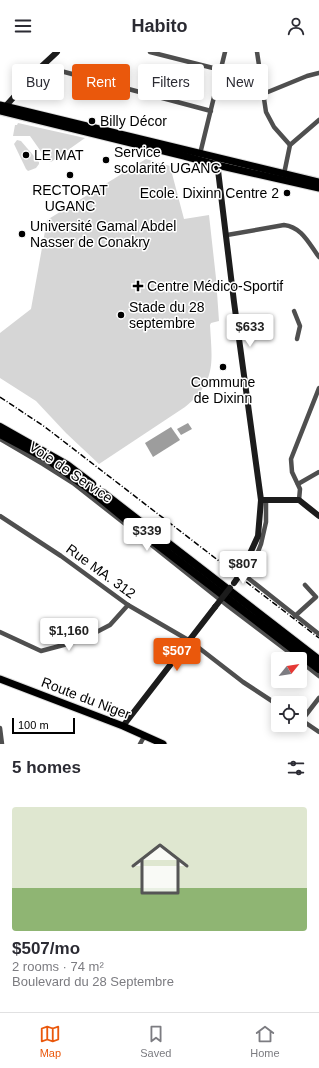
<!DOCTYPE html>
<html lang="en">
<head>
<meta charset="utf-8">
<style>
	body { margin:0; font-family:Arial,sans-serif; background:#f2f2f3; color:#2b2b33; height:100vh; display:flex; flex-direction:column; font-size:15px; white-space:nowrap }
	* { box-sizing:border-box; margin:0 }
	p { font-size:13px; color:#7c7c81 }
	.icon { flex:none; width:22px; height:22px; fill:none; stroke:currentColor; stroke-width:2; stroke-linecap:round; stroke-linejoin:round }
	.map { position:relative; height:692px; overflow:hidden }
	.sheet { display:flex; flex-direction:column; background:#fff; flex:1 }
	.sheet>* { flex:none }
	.top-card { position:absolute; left:12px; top:12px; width:295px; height:36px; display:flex; gap:8px }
	.needle { width:26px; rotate:60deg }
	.tools { position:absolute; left:271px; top:600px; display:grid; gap:8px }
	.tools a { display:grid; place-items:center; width:36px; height:36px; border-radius:4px; background:#fff; box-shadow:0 2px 10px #0003; font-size:20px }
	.scale { position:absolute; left:12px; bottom:10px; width:63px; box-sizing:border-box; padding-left:4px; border:2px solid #000; border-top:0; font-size:11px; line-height:14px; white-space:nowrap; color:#000; -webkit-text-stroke:3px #fff; paint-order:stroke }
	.price { position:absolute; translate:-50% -34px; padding:0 9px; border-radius:4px; background:#fff; color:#222; font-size:13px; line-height:26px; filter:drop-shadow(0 1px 2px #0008) }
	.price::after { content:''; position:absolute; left:50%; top:24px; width:12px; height:9px; margin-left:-6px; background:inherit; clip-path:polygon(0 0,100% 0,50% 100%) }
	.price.selected { background:#ea580c; color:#fff }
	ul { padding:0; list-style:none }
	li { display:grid; align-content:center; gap:8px; height:212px; padding:0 12px }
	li+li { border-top:1px solid #e1e1e2 }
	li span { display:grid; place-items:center; height:124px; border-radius:4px; color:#555 }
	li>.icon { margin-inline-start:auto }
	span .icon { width:72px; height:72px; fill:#fffc; stroke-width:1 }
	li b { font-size:17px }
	h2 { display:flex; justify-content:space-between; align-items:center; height:48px; padding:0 12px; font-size:17px }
	.pill { padding:0 14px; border-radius:4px; background:#fff; box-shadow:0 2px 10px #0003; font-size:14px; line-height:36px }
	.pill.selected { background:#ea580c; color:#fff }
	header { display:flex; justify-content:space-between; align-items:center; height:52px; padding:0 12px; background:#fff; font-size:18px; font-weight:700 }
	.menu { display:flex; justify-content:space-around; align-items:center; height:56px; border-top:1px solid #e1e1e2; background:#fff; font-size:11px; color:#7c7c81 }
	.menu a { display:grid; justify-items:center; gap:2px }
	.menu .selected { color:#ea580c }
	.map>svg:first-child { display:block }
</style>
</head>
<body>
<header><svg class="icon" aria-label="menu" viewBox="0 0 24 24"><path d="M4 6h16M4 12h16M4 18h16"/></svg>Habito<svg class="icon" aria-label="person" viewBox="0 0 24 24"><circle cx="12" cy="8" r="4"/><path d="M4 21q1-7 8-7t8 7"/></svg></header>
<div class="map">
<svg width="319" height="692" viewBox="0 0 319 692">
	<rect width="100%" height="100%" fill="#fff"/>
	<g fill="#d6d6d6">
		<path d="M18,71L85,86L51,110L47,108L30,84H13L15,73H17Z"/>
		<path d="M17,88L21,89L39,110V112L36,116L28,119L26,117L14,92Z"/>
		<path d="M146,107L170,114L184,167L209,163L216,226L219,269L211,271L210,273C212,310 217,329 185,355L99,412L66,381L36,349L0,326V281L31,257L47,168Z"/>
	</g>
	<g fill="#9d9d9d">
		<path d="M188,371L192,377L181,383L177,377Z"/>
		<path d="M171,375L180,388L153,405L145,391Z"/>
	</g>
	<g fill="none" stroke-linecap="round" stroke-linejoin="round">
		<g stroke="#dbdbdb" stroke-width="9">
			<g id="primary">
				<path d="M0,53L319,130"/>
				<path d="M0,59L184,104L217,113L319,136"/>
				<path d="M0,627L123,674L163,692"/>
			</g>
		</g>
		<g stroke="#dbdbdb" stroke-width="10">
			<g id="highway">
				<path d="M0,375L67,413L92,432"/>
				<path d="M0,382L47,407L88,436L140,479L319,617"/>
				<path d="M103,441L319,608"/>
			</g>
		</g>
		<g stroke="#4f4f4f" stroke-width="4.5">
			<path d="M150,0L221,18"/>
			<path d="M257,0L266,60L274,75L290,93"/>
			<path d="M42,14L211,59"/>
			<path d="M263,42L307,24L319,21"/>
			<path d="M200,102L225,0"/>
			<path d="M284,122L290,93L319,68"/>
			<path d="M227,183L284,173C302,175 309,192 319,205"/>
			<path d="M294,259L300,274L297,287"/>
			<path d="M0,387L43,412L73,431L129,475"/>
			<path d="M298,432L319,420"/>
			<path d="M266,448V470L261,492L248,526L319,582"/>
			<path d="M299,448L300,437L292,420L291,407L319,336"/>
			<path d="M0,464L61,504L128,553L190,589L243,630L278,653"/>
			<path d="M139,483L228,554L298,607"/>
			<path d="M295,564L316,545L305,533"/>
			<path d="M0,580L41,599L71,591L87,585L110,573L128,553"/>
			<path d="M300,609L319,624"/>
			<path d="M300,667L319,680"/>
			<path d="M302,668L319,646"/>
			<path d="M0,676L2,692"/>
			<path d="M140,692L145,683"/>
		</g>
		<g stroke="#1c1c1c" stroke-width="6">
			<path d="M3,57L42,14L57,0"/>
			<path d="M217,110L234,250L261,448L258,484L241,521"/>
			<path d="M261,448H299L319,464"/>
			<path d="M123,674L215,555"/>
		</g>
		<use href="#primary" stroke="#000" stroke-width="7"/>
		<use href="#highway" stroke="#000" stroke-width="8"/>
		<path stroke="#000" stroke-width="1.5" stroke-dasharray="6 2 1 2" stroke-linecap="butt" d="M0,345L45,375L319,586"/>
		<g stroke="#1c1c1c" stroke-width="6">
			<path d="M234,531L241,521"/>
			<path d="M215,555L230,536"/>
		</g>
	</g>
	<g fill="#000" stroke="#fff" stroke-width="1.5">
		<circle cx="92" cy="69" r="4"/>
		<circle cx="26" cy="103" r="4"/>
		<circle cx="106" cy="108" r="4"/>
		<circle cx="70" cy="123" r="4"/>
		<circle cx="287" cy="141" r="4"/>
		<circle cx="22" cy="182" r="4"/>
		<path d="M136 228h4v4h4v4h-4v4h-4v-4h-4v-4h4z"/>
		<circle cx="121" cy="263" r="4"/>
		<circle cx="223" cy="315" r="4"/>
	</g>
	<g text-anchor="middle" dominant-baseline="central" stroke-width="3" stroke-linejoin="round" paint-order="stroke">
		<g font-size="14" fill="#000" stroke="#fff" text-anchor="start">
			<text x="100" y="69">Billy Décor</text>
			<text x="114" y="100">Service<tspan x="114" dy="16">scolarité UGANC</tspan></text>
			<text x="34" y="103">LE MAT</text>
			<text x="70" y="138" text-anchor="middle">RECTORAT<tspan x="70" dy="16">UGANC</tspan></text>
			<text x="279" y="141" text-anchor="end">Ecole. Dixinn Centre 2</text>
			<text x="30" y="174">Université Gamal Abdel<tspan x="30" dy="16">Nasser de Conakry</tspan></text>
			<text x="147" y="234">Centre Médico-Sportif</text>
			<text x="129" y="255">Stade du 28<tspan x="129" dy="16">septembre</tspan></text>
			<text x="223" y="330" text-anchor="middle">Commune<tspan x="223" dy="16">de Dixinn</tspan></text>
		</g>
		<g font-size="14" fill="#000" stroke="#fff">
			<text transform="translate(71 420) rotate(34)">Voie de Service</text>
			<text transform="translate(101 519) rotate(36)">Rue MA. 312</text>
			<text transform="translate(86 646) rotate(21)">Route du Niger</text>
		</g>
	</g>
</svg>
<div class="tools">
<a><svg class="needle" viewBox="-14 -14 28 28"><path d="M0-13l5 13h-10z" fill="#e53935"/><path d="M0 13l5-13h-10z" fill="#7c7c81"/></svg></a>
<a><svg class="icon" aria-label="locate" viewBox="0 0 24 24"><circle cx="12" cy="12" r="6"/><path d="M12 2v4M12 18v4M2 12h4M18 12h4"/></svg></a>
</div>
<div class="scale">100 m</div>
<b class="price" style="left:250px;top:296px">$633</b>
<b class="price" style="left:147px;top:500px">$339</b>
<b class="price" style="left:243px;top:533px">$807</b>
<b class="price" style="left:69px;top:600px">$1,160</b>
<b class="price selected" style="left:177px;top:620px">$507</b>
<div class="top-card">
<a class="pill">Buy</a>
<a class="pill selected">Rent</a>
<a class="pill">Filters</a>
<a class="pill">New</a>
</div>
</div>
<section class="sheet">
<h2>5 homes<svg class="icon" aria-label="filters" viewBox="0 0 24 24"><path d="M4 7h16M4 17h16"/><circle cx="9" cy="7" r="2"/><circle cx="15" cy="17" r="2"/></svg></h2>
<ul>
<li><span style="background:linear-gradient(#dfe7d0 65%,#8fb573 0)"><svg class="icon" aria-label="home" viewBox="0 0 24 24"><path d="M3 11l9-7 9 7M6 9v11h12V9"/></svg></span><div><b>$507/mo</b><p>2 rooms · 74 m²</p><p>Boulevard du 28 Septembre</p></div></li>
</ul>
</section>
<nav class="menu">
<a class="selected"><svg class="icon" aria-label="map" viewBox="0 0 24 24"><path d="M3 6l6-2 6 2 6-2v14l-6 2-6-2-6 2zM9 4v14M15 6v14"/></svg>Map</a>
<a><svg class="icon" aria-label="saved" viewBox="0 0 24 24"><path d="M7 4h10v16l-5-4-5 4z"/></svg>Saved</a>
<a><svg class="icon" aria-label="home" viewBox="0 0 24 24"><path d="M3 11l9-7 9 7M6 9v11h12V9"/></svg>Home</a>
</nav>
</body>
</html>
